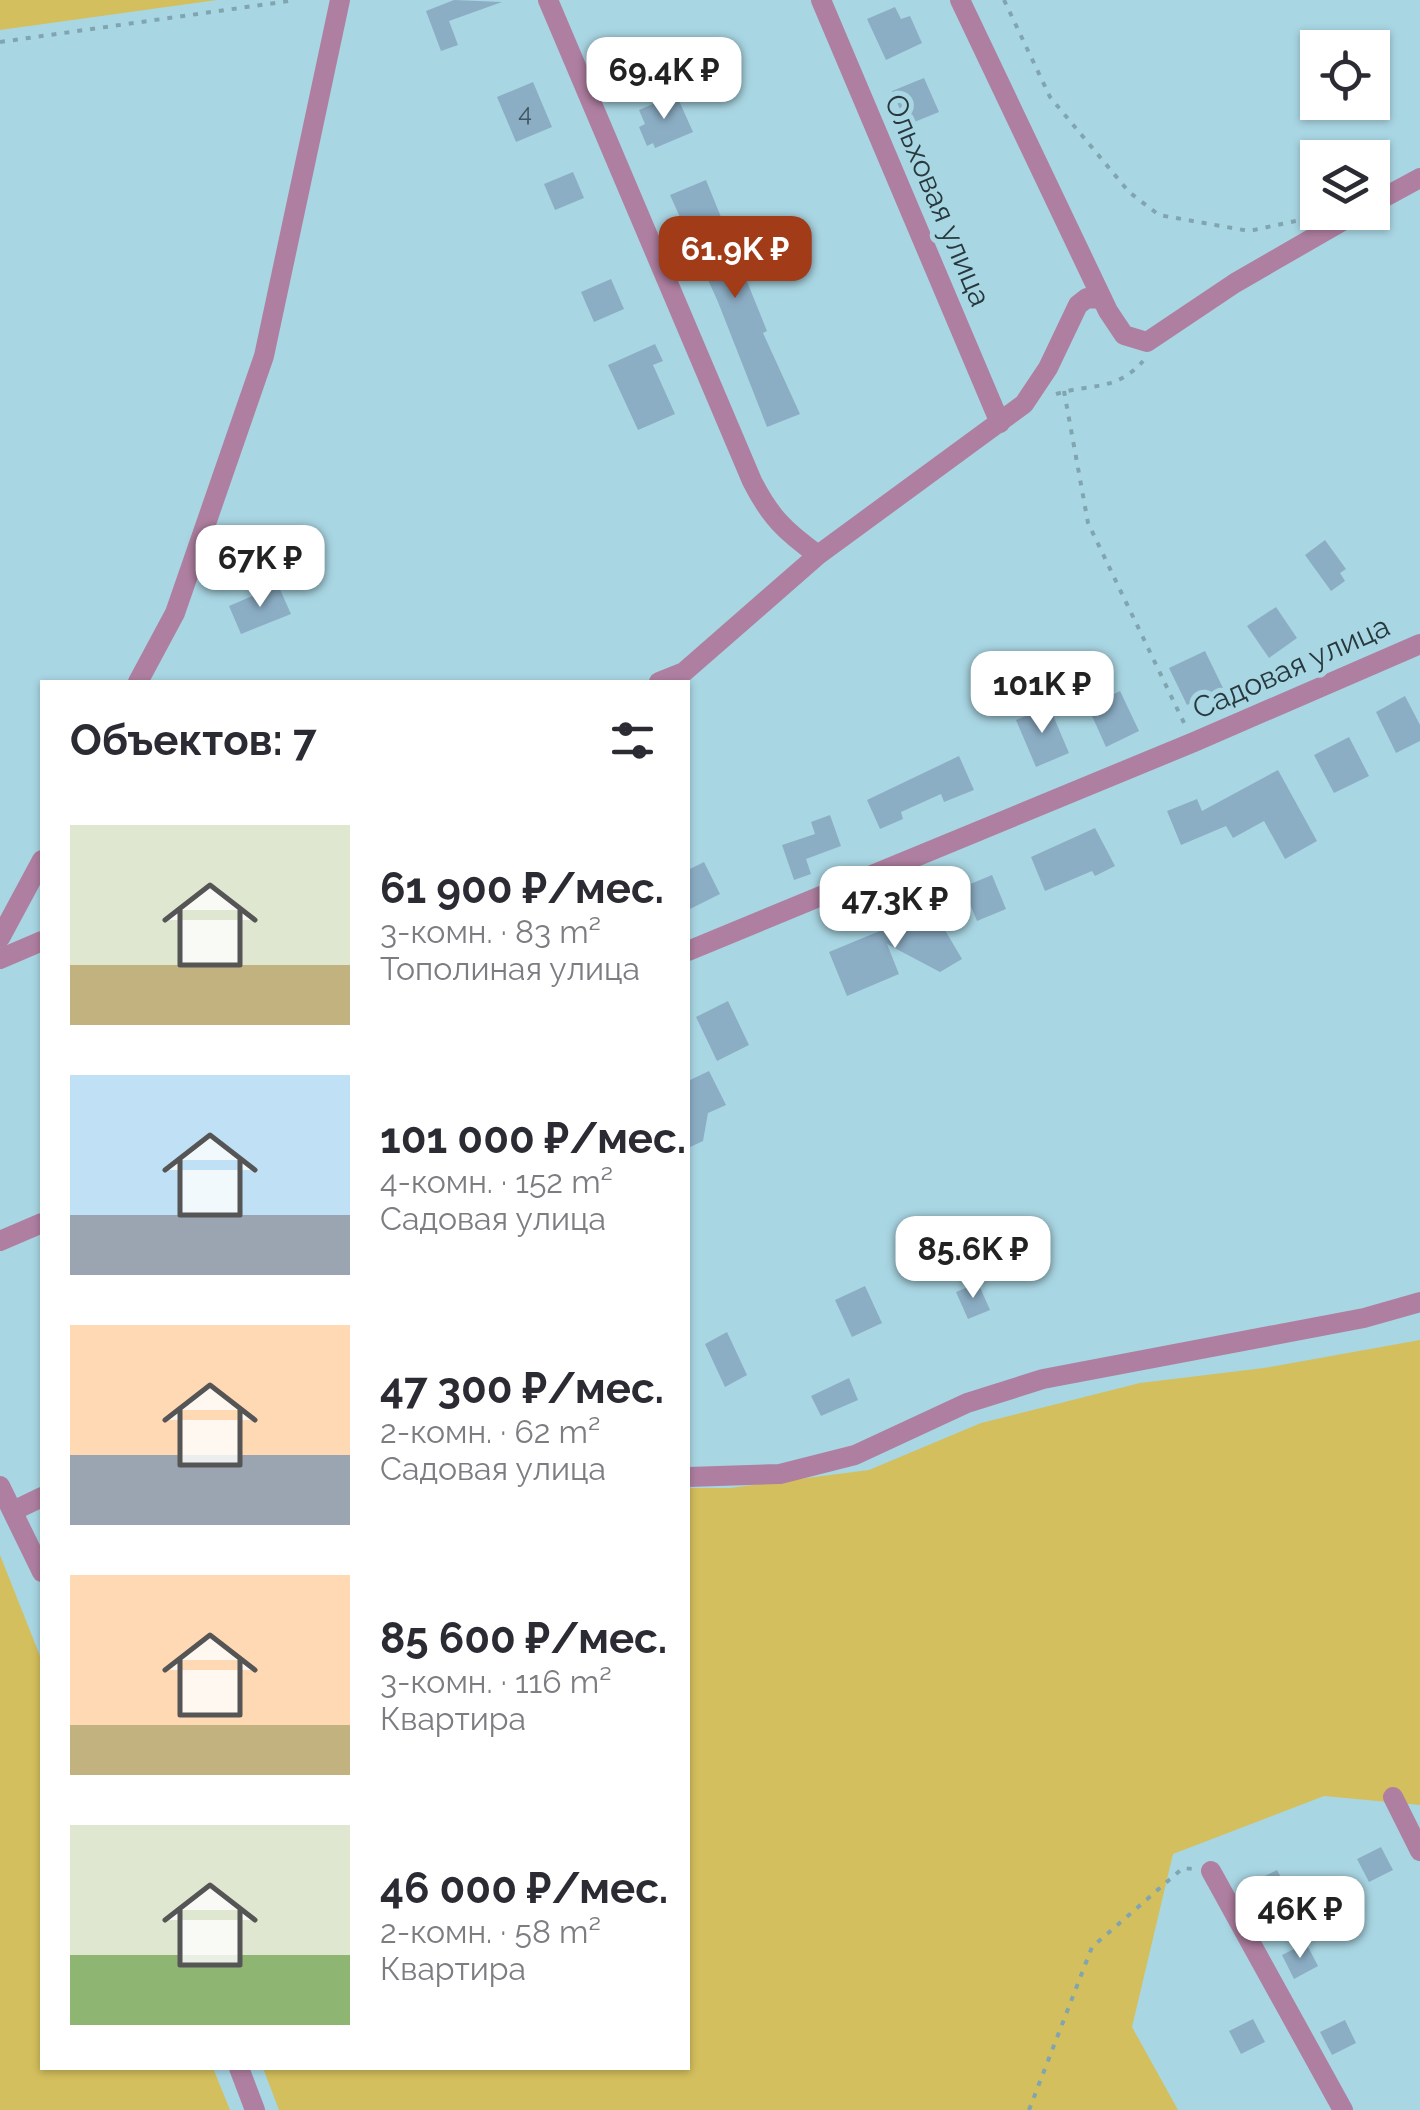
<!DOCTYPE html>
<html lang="ru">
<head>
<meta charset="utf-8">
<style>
	body { margin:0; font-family:Raleway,sans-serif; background:#f2f2f3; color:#2b2b33; height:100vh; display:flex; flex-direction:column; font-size:38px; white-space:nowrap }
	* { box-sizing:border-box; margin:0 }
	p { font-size:32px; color:#7c7c81 }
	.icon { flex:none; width:55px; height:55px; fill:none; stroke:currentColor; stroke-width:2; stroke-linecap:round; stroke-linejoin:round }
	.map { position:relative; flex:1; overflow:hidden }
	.drawer { position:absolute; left:40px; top:680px; width:650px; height:1390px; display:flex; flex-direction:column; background:#fff; border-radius:0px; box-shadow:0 2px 8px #0004 }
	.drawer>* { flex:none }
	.controls { position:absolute; left:1300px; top:30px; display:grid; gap:20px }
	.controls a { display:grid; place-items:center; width:90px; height:90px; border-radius:0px; background:#fff; box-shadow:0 2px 8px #0004; font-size:50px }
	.price { position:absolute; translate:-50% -85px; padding:0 22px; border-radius:20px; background:#fff; color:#222; font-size:32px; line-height:65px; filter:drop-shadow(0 2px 5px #0008) }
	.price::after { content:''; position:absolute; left:50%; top:60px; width:30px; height:22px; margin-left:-15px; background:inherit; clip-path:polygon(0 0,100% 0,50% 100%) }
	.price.active { background:#a23b18; color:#fff }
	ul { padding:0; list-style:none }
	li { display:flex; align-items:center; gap:30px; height:250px; padding:0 30px }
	li span { display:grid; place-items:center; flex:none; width:280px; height:200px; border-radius:0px; color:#555 }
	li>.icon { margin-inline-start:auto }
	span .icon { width:120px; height:120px; fill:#fffc; stroke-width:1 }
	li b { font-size:42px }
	h2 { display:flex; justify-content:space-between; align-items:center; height:120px; padding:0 30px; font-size:42px }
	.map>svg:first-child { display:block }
</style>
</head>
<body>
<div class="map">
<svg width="1420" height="2110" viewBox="0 0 1420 2110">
	<rect width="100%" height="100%" fill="#a9d6e3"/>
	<g fill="#d3bf5d">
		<path d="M0,0H217L0,30Z"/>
		<path d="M1420,1340V1805L1324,1796L1173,1854L1132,2027L1178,2110H279L263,2068H688V1488H730L869,1470L981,1423L1140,1383L1264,1368Z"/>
		<path d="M0,1555L42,1661V2068H213L230,2110H0Z"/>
	</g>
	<g fill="#8caec5">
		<path d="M454,0L502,2L449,21L458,45L441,51L426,11Z"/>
		<path d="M895,7L901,19L910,16L922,43L886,60L867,19Z"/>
		<path d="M645,37L657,66L621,81L609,52Z"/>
		<path d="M924,78L939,112L907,125L892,91Z"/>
		<path d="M533,82L552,127L516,142L497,97Z"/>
		<path d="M676,94L693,132L655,148L653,143L647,146L639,127L645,124L639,110Z"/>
		<path d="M573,172L584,198L555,210L544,184Z"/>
		<path d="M706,180L767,331L763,333L800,414L767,427L718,302L670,195Z"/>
		<path d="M611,279L624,309L594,322L581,292Z"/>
		<path d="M655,344L663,361L653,365L675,414L638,430L608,365Z"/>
		<path d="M1325,540L1346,569L1340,573L1345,581L1331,591L1305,555Z"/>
		<path d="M278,585L291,614L241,634L229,606Z"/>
		<path d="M1276,607L1297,638L1269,658L1247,626Z"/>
		<path d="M1205,651L1223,688L1187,705L1169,668Z"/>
		<path d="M1120,691L1139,731L1106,747L1088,707Z"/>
		<path d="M1405,696L1420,725V741L1396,753L1376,712Z"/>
		<path d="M1049,706L1069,753L1036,767L1016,720Z"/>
		<path d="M1349,737L1369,776L1334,793L1314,755Z"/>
		<path d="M959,756L974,790L944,802L941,794L901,812L903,819L880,829L867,800Z"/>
		<path d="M1278,770L1317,841L1285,859L1264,821L1233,838L1226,826L1181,845L1167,811L1197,799L1202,811Z"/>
		<path d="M830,815L841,846L806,859L811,874L794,880L782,845L815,834L811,822Z"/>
		<path d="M1095,828L1115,866L1095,876L1092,871L1045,891L1031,857Z"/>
		<path d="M704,862L720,894L688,910V870Z"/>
		<path d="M992,875L1006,909L977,921L963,887Z"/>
		<path d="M929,903L962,959L940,972L887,944L899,974L847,996L829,952L887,928Z"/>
		<path d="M728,1001L749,1045L717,1061L696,1017Z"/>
		<path d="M709,1071L726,1105L708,1113L703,1141L688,1148V1081Z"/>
		<path d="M978,1283L990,1310L968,1319L956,1292Z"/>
		<path d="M865,1286L882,1323L852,1337L835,1300Z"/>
		<path d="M727,1332L747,1375L725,1387L705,1344Z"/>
		<path d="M849,1378L858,1400L821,1416L811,1396Z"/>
		<path d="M1381,1847L1393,1870L1369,1882L1357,1859Z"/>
		<path d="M1277,1870L1289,1893L1265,1906L1253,1882Z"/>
		<path d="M1306,1943L1318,1966L1294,1979L1282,1955Z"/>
		<path d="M1253,2019L1265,2042L1241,2054L1229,2031Z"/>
		<path d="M1345,2020L1356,2043L1332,2055L1320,2032Z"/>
	</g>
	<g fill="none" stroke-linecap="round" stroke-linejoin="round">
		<g stroke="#81a5b0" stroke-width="4" stroke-dasharray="5 8" stroke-linecap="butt">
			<path d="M1004,0L1050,97L1129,192L1159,215L1249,231L1305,219"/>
			<path d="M0,42L296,0"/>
			<path d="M1064,391L1088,523L1185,725"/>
			<path d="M1056,394C1091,383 1116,392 1143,361"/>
			<path d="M1029,2110L1092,1947L1183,1868L1193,1869"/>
		</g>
		<g stroke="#af7fa1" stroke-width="20">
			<path d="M548,0L752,481C770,517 786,532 818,555"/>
			<path d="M821,0L1000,423"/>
			<path d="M960,0L1108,311L1124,335L1147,342L1235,283L1358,212"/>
			<path d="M1372,204L1420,178"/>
			<path d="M138,682L175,613L264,356L340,0"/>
			<path d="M659,682L684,672L818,555L1024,404L1048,368L1078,305L1087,298L1102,299"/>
			<path d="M0,938L42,860"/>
			<path d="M688,951L1194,742L1420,644"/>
			<path d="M0,959L42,941"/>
			<path d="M0,1241L42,1223"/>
			<path d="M688,1477L780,1474L855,1455L967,1403L1043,1379L1364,1318L1420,1302"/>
			<path d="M0,1486L42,1572"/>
			<path d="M13,1511L42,1497"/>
			<path d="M1393,1797L1420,1851"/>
			<path d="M1211,1871L1343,2110"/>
			<path d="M239,2068L255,2110"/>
		</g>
	</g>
	<g text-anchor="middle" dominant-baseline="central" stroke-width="10" stroke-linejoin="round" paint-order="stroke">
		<g font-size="25" fill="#405660">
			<text x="525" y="112">4</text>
		</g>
		<g font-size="30" fill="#27393e" stroke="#a9d6e3">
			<text transform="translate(938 200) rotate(67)">Ольховая улица</text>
			<text transform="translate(1291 667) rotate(-24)">Садовая улица</text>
		</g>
	</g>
</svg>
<div class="controls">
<a><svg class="icon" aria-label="locate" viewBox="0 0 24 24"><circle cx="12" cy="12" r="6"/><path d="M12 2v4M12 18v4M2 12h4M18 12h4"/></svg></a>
<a><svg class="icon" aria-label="layers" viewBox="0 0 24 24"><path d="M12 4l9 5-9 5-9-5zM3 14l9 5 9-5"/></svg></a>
</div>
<b class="price" style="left:664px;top:122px">69.4K ₽</b>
<b class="price active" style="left:735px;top:301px">61.9K ₽</b>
<b class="price" style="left:260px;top:610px">67K ₽</b>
<b class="price" style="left:1042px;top:736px">101K ₽</b>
<b class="price" style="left:895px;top:951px">47.3K ₽</b>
<b class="price" style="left:973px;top:1301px">85.6K ₽</b>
<b class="price" style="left:1300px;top:1961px">46K ₽</b>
<section class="drawer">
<h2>Объектов: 7<svg class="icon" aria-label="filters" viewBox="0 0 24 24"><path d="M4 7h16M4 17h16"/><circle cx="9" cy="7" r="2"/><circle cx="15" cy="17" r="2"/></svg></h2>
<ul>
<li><span style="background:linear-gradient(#dfe7d0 70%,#c2b280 0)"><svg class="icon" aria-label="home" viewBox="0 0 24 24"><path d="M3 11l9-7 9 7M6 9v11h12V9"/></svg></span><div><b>61 900 ₽/мес.</b><p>3-комн. · 83 m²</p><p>Тополиная улица</p></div></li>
<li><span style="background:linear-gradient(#bfe0f5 70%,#9aa5b1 0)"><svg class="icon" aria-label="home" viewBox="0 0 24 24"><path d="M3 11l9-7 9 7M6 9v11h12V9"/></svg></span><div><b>101 000 ₽/мес.</b><p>4-комн. · 152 m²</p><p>Садовая улица</p></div></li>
<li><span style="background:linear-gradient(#ffd9b3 65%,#9aa5b1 0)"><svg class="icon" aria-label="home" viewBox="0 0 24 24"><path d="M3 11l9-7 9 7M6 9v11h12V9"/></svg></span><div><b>47 300 ₽/мес.</b><p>2-комн. · 62 m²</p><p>Садовая улица</p></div></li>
<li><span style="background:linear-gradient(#ffd9b3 75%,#c2b280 0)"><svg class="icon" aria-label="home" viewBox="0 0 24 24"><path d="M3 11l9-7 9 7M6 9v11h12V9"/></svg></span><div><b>85 600 ₽/мес.</b><p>3-комн. · 116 m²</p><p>Квартира</p></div></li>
<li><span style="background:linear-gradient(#dfe7d0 65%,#8fb573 0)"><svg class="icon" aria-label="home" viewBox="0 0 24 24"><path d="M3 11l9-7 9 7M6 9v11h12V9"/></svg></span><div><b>46 000 ₽/мес.</b><p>2-комн. · 58 m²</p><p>Квартира</p></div></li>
</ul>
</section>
</div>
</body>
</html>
